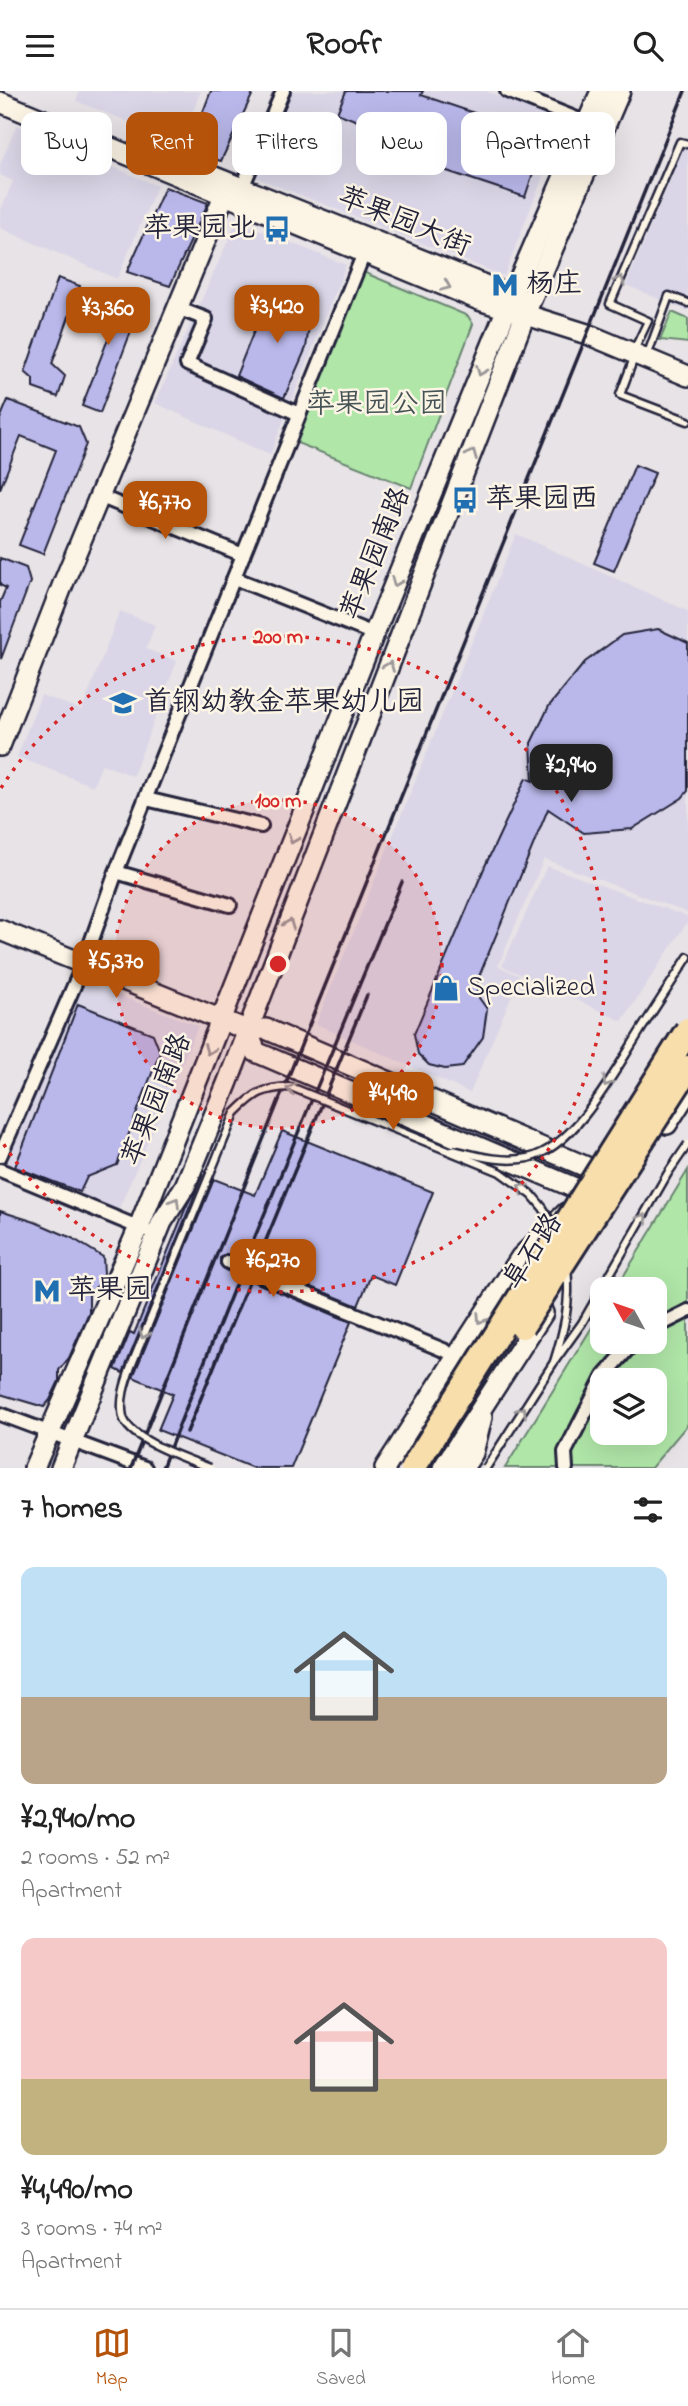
<!DOCTYPE html>
<html lang="en">
<head>
<meta charset="utf-8">
<style>
	body { margin:0; font-family:"Indie Flower","LXGW WenKai TC",sans-serif; background:#f6f6f6; color:#222; height:100vh; display:flex; flex-direction:column; font-size:26px; white-space:nowrap }
	* { box-sizing:border-box; margin:0 }
	p { font-size:23px; color:#767676 }
	.icon { flex:none; width:38px; height:38px; fill:none; stroke:currentColor; stroke-width:2; stroke-linecap:round; stroke-linejoin:round }
	.map { position:relative; height:1377px; overflow:hidden }
	.side { display:flex; flex-direction:column; background:#fff; flex:1 }
	.side>* { flex:none }
	.hud { position:absolute; left:21px; top:21px; width:648px; height:63px; display:flex; gap:14px }
	.needle { width:46px; rotate:310deg }
	.controls { position:absolute; left:590px; top:1186px; display:grid; gap:14px }
	.controls a { display:grid; place-items:center; width:77px; height:77px; border-radius:14px; background:#fff; box-shadow:0 7px 28px #0002; font-size:35px }
	.price { position:absolute; translate:-50% -60px; padding:0 16px; border-radius:14px; background:#b45309; color:#fff; font-size:23px; line-height:46px; filter:drop-shadow(0 2px 4px #0008) }
	.price::after { content:''; position:absolute; left:50%; top:42px; width:21px; height:16px; margin-left:-10px; background:inherit; clip-path:polygon(0 0,100% 0,50% 100%) }
	.price.active { background:#222; color:#fff }
	ul { padding:0; list-style:none }
	li { display:grid; align-content:center; gap:14px; height:371px; padding:0 21px }
	li span { display:grid; place-items:center; height:217px; border-radius:14px; color:#555 }
	li>.icon { margin-inline-start:auto }
	span .icon { width:126px; height:126px; fill:#fffc; stroke-width:1 }
	li b { font-size:30px }
	h2 { display:flex; justify-content:space-between; align-items:center; height:84px; padding:0 21px; font-size:30px }
	.chip { padding:0 24px; border-radius:14px; background:#fff; box-shadow:0 7px 28px #0002; font-size:24px; line-height:63px }
	.chip.active { background:#b45309; color:#fff }
	header { display:flex; justify-content:space-between; align-items:center; height:91px; padding:0 21px; background:#fff; font-size:32px; font-weight:700 }
	.tabs { display:flex; justify-content:space-around; align-items:center; height:98px; border-top:2px solid #e0e0e0; background:#fff; font-size:19px; color:#767676 }
	.tabs a { display:grid; justify-items:center; gap:4px }
	.tabs .active { color:#b45309 }
	.map>svg:first-child { display:block }
</style>
</head>
<body>
<header><svg class="icon" aria-label="menu" viewBox="0 0 24 24"><path d="M4 6h16M4 12h16M4 18h16"/></svg>Roofr<svg class="icon" aria-label="search" viewBox="0 0 24 24"><circle cx="10" cy="10" r="6"/><path d="M15 15l6 6"/></svg></header>
<div class="map">
<svg width="688" height="1377" viewBox="0 0 688 1377">
	<rect width="100%" height="100%" fill="#e8e3e6"/>
	<filter id="ink" filterUnits="userSpaceOnUse"><feTurbulence type="fractalNoise" baseFrequency=".0143" numOctaves="2"/><feDisplacementMap in="SourceGraphic" scale="14" xChannelSelector="R" yChannelSelector="G"/><feConvolveMatrix kernelMatrix="1 2 1 2 8 2 1 2 1" color-interpolation-filters="sRGB"/></filter>
	<g filter="url(#ink)">
		<g fill="#dad6e7">
			<path d="M80,0H201L180,51L76,10Z"/>
			<path d="M291,0H486L564,32L504,185L255,86Z"/>
			<path d="M17,34L157,95L117,188L0,137V121L13,90L0,84V73Z"/>
			<path d="M688,46V220L626,194Z"/>
			<path d="M237,130L346,174L270,364L155,312Z"/>
			<path d="M516,443L688,520V822L544,768L498,875L520,885L470,1002L316,933Z"/>
			<path d="M120,520L155,534L146,558L177,570L133,685L102,673L93,695L17,666L41,604L82,619Z"/>
			<path d="M547,775L688,826V830L622,930L502,875Z"/>
			<path d="M84,891L198,935L117,1122L5,1077Z"/>
		</g>
		<g fill="#b0e6a8" stroke="#698472" stroke-width="2" fill-rule="evenodd">
			<path d="M363,181L468,225L473,233L411,397L297,352Z"/>
			<path d="M672,221L688,228V252L660,249Z"/>
			<path d="M688,1079V1333L651,1377H505L602,1220V1251H654V1199H615ZM602,1290H654V1342H602Z"/>
		</g>
		<g fill="#bab8ea" stroke="#22223b" stroke-width="2">
			<path d="M211,0H254L221,70L188,60Z"/>
			<path d="M346,0H423L421,4L545,46L525,106L411,68L416,53L337,22Z"/>
			<path d="M165,96L208,112L170,195L127,181Z"/>
			<path d="M58,187L80,195L52,273L65,285L58,306L33,297V288L25,281Z"/>
			<path d="M280,200L312,213L306,257L284,307L236,285L260,225Z"/>
			<path d="M97,201L128,213L133,235L100,322L82,315L113,235L87,225Z"/>
			<path d="M8,309L79,336L86,353L43,463L19,454L56,359L21,345L0,398V328Z"/>
			<path d="M635,374L655,382L614,480L594,472Z"/>
			<path d="M0,467L26,477L30,491L1,568L0,511L6,497L0,494Z"/>
			<path d="M658,538L688,552V700L682,707L632,738L584,742L548,718L478,888L477,904L487,918L483,946L462,976L445,978L429,974L418,963L414,943L485,775L526,687L533,690L531,652L549,615L585,571L622,544Z"/>
			<path d="M78,913L153,943L160,961L117,1074L87,1086L80,1101L15,1076Z"/>
			<path d="M282,1040L433,1101L395,1194L371,1184L358,1215L231,1163H226L220,1167V1173L225,1179L351,1231L291,1377H253L158,1339L173,1303L133,1286L214,1088L255,1104Z"/>
			<path d="M203,1083L123,1282L115,1278L130,1241L134,1243L186,1116Z"/>
			<path d="M0,1120L35,1131L72,1147L103,1166L104,1182L100,1192L89,1203V1221L69,1267L59,1279V1290L50,1309L44,1316L0,1303Z"/>
		</g>
		<g fill="none" stroke-linecap="round" stroke-linejoin="round">
			<g stroke="#22223b" stroke-width="11">
				<g id="lane">
					<path d="M637,253L648,230L610,213L680,51L688,53"/>
					<path d="M650,257L669,205L688,212"/>
					<path d="M634,267L620,304L688,330"/>
					<path d="M644,934L688,866"/>
				</g>
			</g>
			<g stroke="#22223b" stroke-width="18">
				<g id="street">
					<path d="M507,0L587,32"/>
					<path d="M242,97L283,0"/>
					<path d="M177,217L206,228L187,273L299,323"/>
					<path d="M99,405L243,464"/>
					<path d="M234,487L374,543"/>
					<path d="M146,708L261,735"/>
					<path d="M116,781L230,814"/>
					<path d="M0,1065L83,874L116,781L364,162"/>
					<path d="M0,1079L145,1139"/>
					<path d="M228,1171L446,1260"/>
					<path d="M654,1237L688,1220"/>
					<path d="M0,1323L145,1377"/>
					<path d="M566,1377L565,1361L604,1285L634,1251"/>
				</g>
			</g>
			<g stroke="#22223b" stroke-width="24">
				<g id="secondary">
					<path d="M0,11L479,209L587,243L688,285"/>
					<path d="M202,81L522,209"/>
					<path d="M0,655L63,493L228,95"/>
					<path d="M0,839L247,939L266,938L596,1080"/>
					<path d="M247,939L256,961L582,1100"/>
					<path d="M667,1033L688,1000"/>
					<path d="M34,1377L139,1136L374,543L512,205L601,0"/>
					<path d="M61,1377L162,1131L185,1095L227,993L530,211L620,0"/>
					<path d="M385,1377L521,1166L566,1122"/>
					<path d="M443,1377L543,1222"/>
					<path d="M463,1377L473,1362L482,1326"/>
				</g>
			</g>
			<use href="#lane" stroke="#fcf5e5" stroke-width="6"/>
			<use href="#street" stroke="#fcf5e5" stroke-width="12"/>
			<use href="#secondary" stroke="#fcf5e5" stroke-width="19"/>
			<g stroke="#22223b" stroke-width="3.5">
				<path d="M187,1341L367,904"/>
				<path d="M131,1377L685,0"/>
				<path d="M162,1377L240,1182L402,791"/>
			</g>
			<g stroke="#22223b" stroke-width="11" stroke-linecap="butt">
				<g id="lane-bridge">
					<path d="M453,1059C478,1065 502,1072 528,1067C577,1056 618,974 644,934"/>
					<path d="M554,1271C564,1239 571,1211 567,1177"/>
					<path d="M210,1377C188,1368 129,1349 123,1326C119,1308 126,1290 132,1273L235,1022C255,1002 262,997 291,996L500,1081L532,1104L543,1117L555,1137"/>
					<path d="M486,1377L554,1271L582,1232L668,1082L688,1053"/>
				</g>
			</g>
			<g stroke="#22223b" stroke-width="30" stroke-linecap="butt">
				<g id="highway-bridge">
					<path d="M522,1235L688,977"/>
					<path d="M413,1377L688,939"/>
				</g>
			</g>
			<use href="#lane-bridge" stroke="#fcf5e5" stroke-width="6"/>
			<use href="#highway-bridge" stroke="#f8deab" stroke-width="24"/>
		</g>
		<defs><path id="oneway-chevron" d="M-2-3.5L2.5 0L-2 3.5" fill="none" stroke-width="1.6" stroke-linecap="round" stroke-linejoin="round" transform="scale(1.75)"/></defs>
		<g stroke="#9a9698">
			<use href="#oneway-chevron" transform="translate(620 189) rotate(-66)"/>
			<use href="#oneway-chevron" transform="translate(446 195) rotate(23)"/>
			<use href="#oneway-chevron" transform="translate(481 280) rotate(112)"/>
			<use href="#oneway-chevron" transform="translate(472 363) rotate(-68)"/>
			<use href="#oneway-chevron" transform="translate(396 491) rotate(112)"/>
			<use href="#oneway-chevron" transform="translate(389 575) rotate(-69)"/>
			<use href="#oneway-chevron" transform="translate(293 748) rotate(112)"/>
			<use href="#oneway-chevron" transform="translate(289 833) rotate(-69)"/>
			<use href="#oneway-chevron" transform="translate(209 959) rotate(112)"/>
			<use href="#oneway-chevron" transform="translate(607 991) rotate(123)"/>
			<use href="#oneway-chevron" transform="translate(291 998) rotate(-169)"/>
			<use href="#oneway-chevron" transform="translate(522 1097) rotate(-144)"/>
			<use href="#oneway-chevron" transform="translate(175 1111) rotate(-59)"/>
			<use href="#oneway-chevron" transform="translate(643 1127) rotate(-60)"/>
			<use href="#oneway-chevron" transform="translate(481 1228) rotate(123)"/>
			<use href="#oneway-chevron" transform="translate(144 1243) rotate(112)"/>
			<use href="#oneway-chevron" transform="translate(522 1320) rotate(-57)"/>
		</g>
	</g>
	<circle cx="278" cy="873" r="164" fill="#d62828" fill-opacity=".12"/>
	<g fill="none" stroke="#d62828" stroke-width="3.5" stroke-dasharray="3.5 7">
		<circle cx="278" cy="873" r="164"/>
		<path d="M1 697A328 328 0 1 1 1 1049"/>
	</g>
	<defs>
		<g id="bus-bare" transform="scale(2.1)"><path d="M-5-6H5V4H4V6H2V4H-2V6H-4V4H-5ZM-3.5-4V0h7V-4ZM-3.5 1.2v1.5H-2V1.2ZM2 1.2v1.5H3.5V1.2Z" fill="#1f6fb2" stroke="#fcf5e5" stroke-width="2.5" paint-order="stroke"/></g>
		<g id="metro-bare" transform="scale(2.1)"><path d="M-5.5 5V-5H-3L0 0L3-5H5.5V5H3V-.5L0 4L-3-.5V5Z" fill="#1f6fb2" stroke="#fcf5e5" stroke-width="2.5" paint-order="stroke"/></g>
		<g id="school-bare" transform="scale(2.1)"><path d="M0-5L7-2L0 1L-7-2ZM-4 1L0 2.5L4 1V4Q0 6-4 4Z" fill="#1f6fb2" stroke="#fcf5e5" stroke-width="2.5" paint-order="stroke"/></g>
		<g id="shop-bare" transform="scale(2.1)"><path d="M-5-2.5h2.3a2.7 3.5 0 0 1 5.4 0H5L5.5 6h-11ZM-1.5-2.5h3a1.5 2.3 0 0 0-3 0Z" fill="#1f6fb2" stroke="#fcf5e5" stroke-width="2.5" paint-order="stroke"/></g>
	</defs>
	<g fill-rule="evenodd">
		<use href="#bus-bare" x="277" y="138"/>
		<use href="#metro-bare" x="505" y="194"/>
		<use href="#bus-bare" x="465" y="409"/>
		<use href="#school-bare" x="123" y="612"/>
		<use href="#shop-bare" x="446" y="897"/>
		<use href="#metro-bare" x="47" y="1200"/>
	</g>
	<g text-anchor="middle" dominant-baseline="central" stroke-width="5" stroke-linejoin="round" paint-order="stroke">
		<g font-size="28" fill="#22223b" stroke="#fcf5e5">
			<text transform="translate(404 132) rotate(22)">苹果园大街</text>
			<text transform="translate(377 463) rotate(-68)">苹果园南路</text>
			<text transform="translate(158 1009) rotate(-68)">苹果园南路</text>
			<text transform="translate(534 1161) rotate(-57)">阜石路</text>
		</g>
		<g font-size="28" fill="#22223b" stroke="#fcf5e5" text-anchor="start">
			<text x="256" y="138" text-anchor="end">苹果园北</text>
			<text x="526" y="194">杨庄</text>
			<text x="486" y="409">苹果园西</text>
			<text x="144" y="612">首钢幼教金苹果幼儿园</text>
			<text x="467" y="897">Specialized</text>
			<text x="68" y="1200">苹果园</text>
		</g>
		<g font-size="28" fill="#465356" stroke="#fcf5e5">
			<text x="377" y="314">苹果园公园</text>
		</g>
	</g>
	<circle cx="278" cy="873" r="10" fill="#d62828" stroke="#fcf5e5" stroke-width="3.5"/>
	<g font-size="21" text-anchor="middle" font-weight="bold" fill="#d62828" stroke="#fcf5e5" stroke-width="5" stroke-linejoin="round" paint-order="stroke">
		<text x="278" y="552">200 m</text>
		<text x="278" y="716">100 m</text>
	</g>
</svg>
<div class="controls">
<a><svg class="needle" viewBox="-14 -14 28 28"><path d="M0-13l5 13h-10z" fill="#e53935"/><path d="M0 13l5-13h-10z" fill="#767676"/></svg></a>
<a><svg class="icon" aria-label="layers" viewBox="0 0 24 24"><path d="M12 4l9 5-9 5-9-5zM3 14l9 5 9-5"/></svg></a>
</div>
<b class="price" style="left:277px;top:254px">¥3,420</b>
<b class="price" style="left:108px;top:256px">¥3,360</b>
<b class="price" style="left:165px;top:450px">¥6,770</b>
<b class="price active" style="left:571px;top:713px">¥2,940</b>
<b class="price" style="left:116px;top:909px">¥5,370</b>
<b class="price" style="left:393px;top:1041px">¥4,490</b>
<b class="price" style="left:273px;top:1208px">¥6,270</b>
<div class="hud">
<a class="chip">Buy</a>
<a class="chip active">Rent</a>
<a class="chip">Filters</a>
<a class="chip">New</a>
<a class="chip">Apartment</a>
</div>
</div>
<section class="side">
<h2>7 homes<svg class="icon" aria-label="filters" viewBox="0 0 24 24"><path d="M4 7h16M4 17h16"/><circle cx="9" cy="7" r="2"/><circle cx="15" cy="17" r="2"/></svg></h2>
<ul>
<li><span style="background:linear-gradient(#bfe0f5 60%,#b9a48a 0)"><svg class="icon" aria-label="home" viewBox="0 0 24 24"><path d="M3 11l9-7 9 7M6 9v11h12V9"/></svg></span><div><b>¥2,940/mo</b><p>2 rooms · 52 m²</p><p>Apartment</p></div></li>
<li><span style="background:linear-gradient(#f6c9c9 65%,#c2b280 0)"><svg class="icon" aria-label="home" viewBox="0 0 24 24"><path d="M3 11l9-7 9 7M6 9v11h12V9"/></svg></span><div><b>¥4,490/mo</b><p>3 rooms · 74 m²</p><p>Apartment</p></div></li>
</ul>
</section>
<nav class="tabs">
<a class="active"><svg class="icon" aria-label="map" viewBox="0 0 24 24"><path d="M3 6l6-2 6 2 6-2v14l-6 2-6-2-6 2zM9 4v14M15 6v14"/></svg>Map</a>
<a><svg class="icon" aria-label="saved" viewBox="0 0 24 24"><path d="M7 4h10v16l-5-4-5 4z"/></svg>Saved</a>
<a><svg class="icon" aria-label="home" viewBox="0 0 24 24"><path d="M3 11l9-7 9 7M6 9v11h12V9"/></svg>Home</a>
</nav>
</body>
</html>
